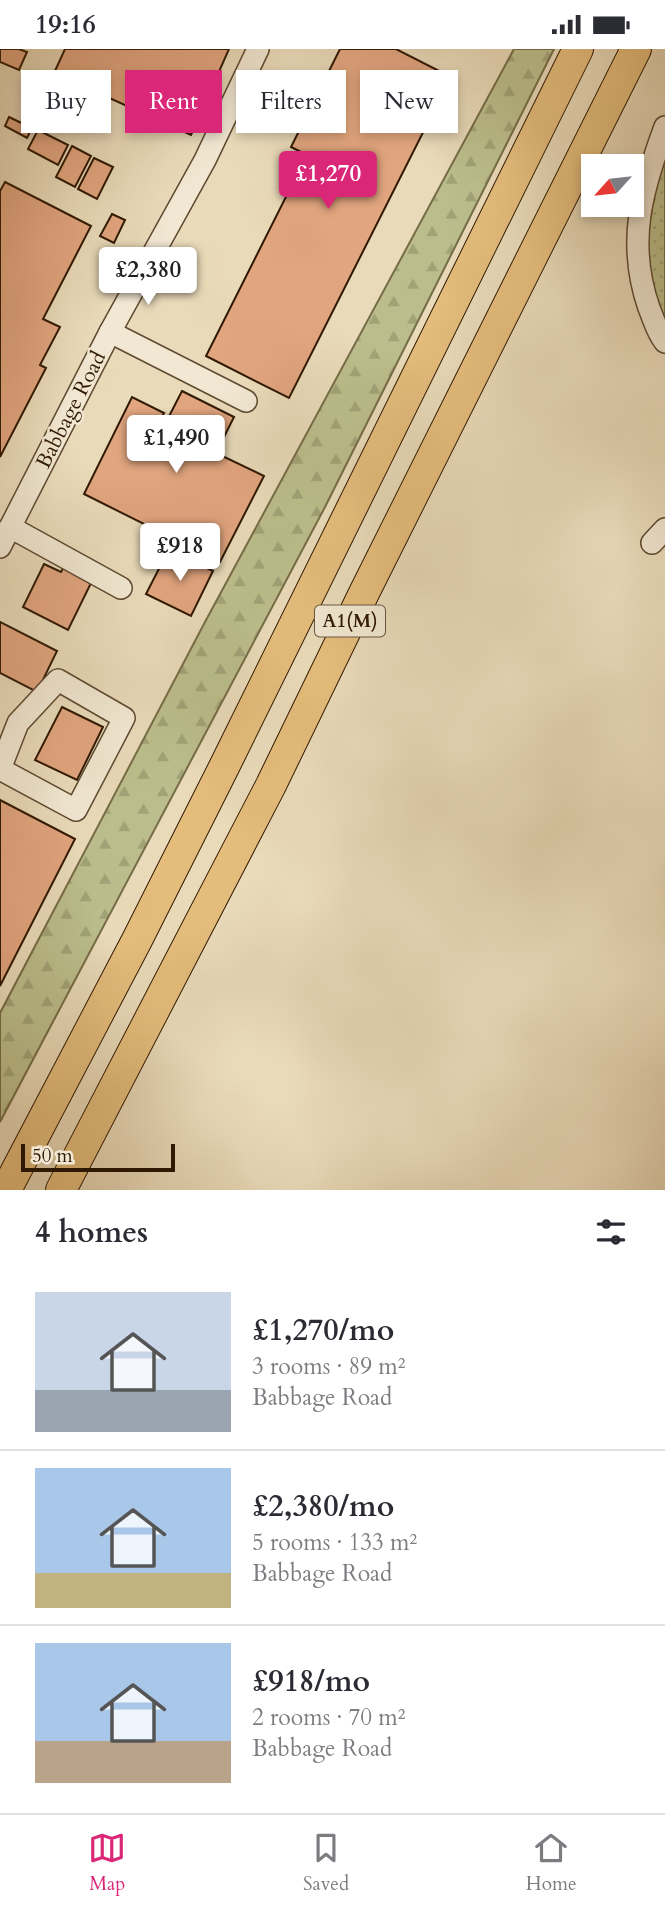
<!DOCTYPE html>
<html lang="en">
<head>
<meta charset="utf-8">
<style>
	body { margin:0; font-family:Cardo,serif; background:#f2f2f3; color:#2b2b33; height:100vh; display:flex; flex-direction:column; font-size:26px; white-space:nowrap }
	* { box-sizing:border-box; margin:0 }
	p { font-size:23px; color:#7c7c81 }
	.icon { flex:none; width:38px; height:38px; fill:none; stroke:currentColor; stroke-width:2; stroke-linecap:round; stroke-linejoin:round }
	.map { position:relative; height:1141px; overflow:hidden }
	.drawer { display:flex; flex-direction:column; background:#fff; flex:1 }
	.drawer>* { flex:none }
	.top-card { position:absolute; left:21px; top:21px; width:623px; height:63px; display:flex; gap:14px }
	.needle { width:46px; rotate:243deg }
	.fabs { position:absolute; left:581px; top:105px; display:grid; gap:14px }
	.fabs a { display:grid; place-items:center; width:63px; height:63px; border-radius:0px; background:#fff; box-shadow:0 4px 10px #0003; font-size:35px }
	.scale { position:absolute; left:21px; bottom:18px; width:154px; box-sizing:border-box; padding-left:7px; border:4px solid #301902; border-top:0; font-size:19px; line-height:24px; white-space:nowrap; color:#301902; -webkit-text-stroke:5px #f1e7d2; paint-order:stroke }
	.price { position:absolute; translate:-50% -60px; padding:0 16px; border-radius:7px; background:#fff; color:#222; font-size:23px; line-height:46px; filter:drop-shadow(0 2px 4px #0008) }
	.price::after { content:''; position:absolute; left:50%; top:42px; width:21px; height:16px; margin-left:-10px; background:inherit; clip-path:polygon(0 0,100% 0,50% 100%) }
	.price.selected { background:#db2777; color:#fff }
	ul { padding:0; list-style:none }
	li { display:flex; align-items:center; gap:21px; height:175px; padding:0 35px }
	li+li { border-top:2px solid #e1e1e2 }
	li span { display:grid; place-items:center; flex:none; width:196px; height:140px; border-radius:0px; color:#555 }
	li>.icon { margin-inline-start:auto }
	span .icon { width:84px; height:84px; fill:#fffc; stroke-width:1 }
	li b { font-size:30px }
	h2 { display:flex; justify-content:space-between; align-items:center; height:84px; padding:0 35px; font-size:30px }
	.chip { padding:0 24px; border-radius:0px; background:#fff; box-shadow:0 4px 10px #0003; font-size:24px; line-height:63px }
	.chip.selected { background:#db2777; color:#fff }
	.status { display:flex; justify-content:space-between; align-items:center; height:49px; padding:0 35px; background:#fff; direction:ltr }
	.status svg { height:19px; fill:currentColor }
	.tabs { display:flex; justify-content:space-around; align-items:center; height:98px; border-top:2px solid #e1e1e2; background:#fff; font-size:19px; color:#7c7c81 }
	.tabs a { display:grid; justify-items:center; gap:4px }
	.tabs .selected { color:#db2777 }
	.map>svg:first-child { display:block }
</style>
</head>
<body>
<div class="status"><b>19:16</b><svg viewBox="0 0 49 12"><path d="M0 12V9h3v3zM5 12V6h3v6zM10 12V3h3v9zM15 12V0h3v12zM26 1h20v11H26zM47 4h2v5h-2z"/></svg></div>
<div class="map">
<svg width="665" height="1141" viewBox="0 0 665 1141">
	<defs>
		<pattern id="green-dots" width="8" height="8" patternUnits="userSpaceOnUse" patternTransform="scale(1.75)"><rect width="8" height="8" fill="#bbbe8c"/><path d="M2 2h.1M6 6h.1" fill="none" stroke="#a1a377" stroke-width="1.8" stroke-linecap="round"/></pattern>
		<pattern id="forest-firs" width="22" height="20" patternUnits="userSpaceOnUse" patternTransform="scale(1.75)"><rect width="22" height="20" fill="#bbbe8c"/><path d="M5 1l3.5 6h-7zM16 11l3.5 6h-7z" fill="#a1a377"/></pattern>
	</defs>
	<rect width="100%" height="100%" fill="#e9dab9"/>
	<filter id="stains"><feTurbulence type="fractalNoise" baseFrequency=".00286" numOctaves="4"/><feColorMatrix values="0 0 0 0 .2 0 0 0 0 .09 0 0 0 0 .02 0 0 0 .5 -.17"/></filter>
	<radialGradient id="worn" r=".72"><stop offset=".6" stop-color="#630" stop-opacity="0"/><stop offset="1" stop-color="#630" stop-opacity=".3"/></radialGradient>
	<path fill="url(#green-dots)" stroke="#766c47" stroke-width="2" d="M665,98V278L646,234L644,182Z"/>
	<path fill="url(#forest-firs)" stroke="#766c47" stroke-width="2" d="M514,0H554L325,458L0,1073V964L205,573Z"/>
	<g fill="#e1a57f" stroke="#301902" stroke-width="2">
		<path d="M0,0H19L27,3L19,21L0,13Z"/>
		<path d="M65,0H229L191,86L54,24Z"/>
		<path d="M340,0H396L451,28L289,349L206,307L307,106L291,98Z"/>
		<path d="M9,68L32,79L27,89L5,77Z"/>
		<path d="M38,81L68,96L58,116L28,100Z"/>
		<path d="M72,97L91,107L75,138L56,128Z"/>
		<path d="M94,109L113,118L97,150L78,140Z"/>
		<path d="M5,133L91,177L43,270L60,278L40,316L46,319L0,408V142Z"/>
		<path d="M112,165L125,171L114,194L100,187Z"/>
		<path d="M182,342L234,368L216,404L264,427L220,513L84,445L132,348L164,364L159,374L164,377Z"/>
		<path d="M169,500L213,522L191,567L146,545Z"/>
		<path d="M44,515L61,523L65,516L93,530L68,581L23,558Z"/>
		<path d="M0,573L57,602L37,643L0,624Z"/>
		<path d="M62,658L103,678L77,731L35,711Z"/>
		<path d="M0,751L75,790L0,937Z"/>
	</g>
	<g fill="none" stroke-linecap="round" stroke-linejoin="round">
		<g stroke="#5e4930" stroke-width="24">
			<g id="minor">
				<path d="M665,78C642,140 626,193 649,259C654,271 657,283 665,293"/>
				<path d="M110,283L246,352"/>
				<path d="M10,478L121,539"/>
				<path d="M652,494L665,480"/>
				<path d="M0,498L110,283L205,111L258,0"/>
				<path d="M58,631L124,669L76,761L0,720L18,674Z"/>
			</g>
		</g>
		<g stroke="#301902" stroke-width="32">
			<g id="highway">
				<path d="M6,1141L137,891L224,718L578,0"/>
				<path d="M61,1141L271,736L364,544L636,0"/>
			</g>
		</g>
		<use href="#minor" stroke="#f1e7d2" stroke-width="21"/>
		<use href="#highway" stroke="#e4bd7c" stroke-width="30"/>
	</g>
	<g text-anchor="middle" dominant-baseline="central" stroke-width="5" stroke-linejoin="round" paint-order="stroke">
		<rect fill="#f1e7d2" stroke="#6a5740" stroke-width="2" x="315" y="556.5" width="70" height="31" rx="5"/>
		<g font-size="19" font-weight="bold" fill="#301902">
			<text x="350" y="572">A1(M)</text>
		</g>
		<g font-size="21" fill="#301902" stroke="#f1e7d2">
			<text transform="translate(71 361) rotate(-63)">Babbage Road</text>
		</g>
	</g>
	<rect width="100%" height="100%" filter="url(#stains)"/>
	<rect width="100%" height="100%" fill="url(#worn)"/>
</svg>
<div class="fabs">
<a><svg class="needle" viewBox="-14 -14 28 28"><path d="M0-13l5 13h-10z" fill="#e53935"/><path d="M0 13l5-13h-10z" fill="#7c7c81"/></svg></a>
</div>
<div class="scale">50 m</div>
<b class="price selected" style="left:328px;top:162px">£1,270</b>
<b class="price" style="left:148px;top:258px">£2,380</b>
<b class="price" style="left:176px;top:426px">£1,490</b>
<b class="price" style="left:180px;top:534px">£918</b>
<div class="top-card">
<a class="chip">Buy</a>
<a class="chip selected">Rent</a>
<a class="chip">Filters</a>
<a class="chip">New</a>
</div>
</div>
<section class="drawer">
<h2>4 homes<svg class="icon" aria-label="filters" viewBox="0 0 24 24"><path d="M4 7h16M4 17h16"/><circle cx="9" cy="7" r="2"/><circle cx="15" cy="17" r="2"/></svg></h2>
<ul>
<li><span style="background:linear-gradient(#c9d6e8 70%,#9aa5b1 0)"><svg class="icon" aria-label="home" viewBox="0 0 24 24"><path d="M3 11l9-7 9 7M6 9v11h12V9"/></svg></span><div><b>£1,270/mo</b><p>3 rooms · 89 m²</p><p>Babbage Road</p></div></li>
<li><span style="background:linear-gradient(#a9c7e8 75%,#c2b280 0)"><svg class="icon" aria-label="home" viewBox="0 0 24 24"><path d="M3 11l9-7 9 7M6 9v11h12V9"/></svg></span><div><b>£2,380/mo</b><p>5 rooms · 133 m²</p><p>Babbage Road</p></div></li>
<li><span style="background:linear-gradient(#a9c7e8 70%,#b9a48a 0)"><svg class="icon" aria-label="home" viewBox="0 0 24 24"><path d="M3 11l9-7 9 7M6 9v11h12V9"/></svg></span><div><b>£918/mo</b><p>2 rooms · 70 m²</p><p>Babbage Road</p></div></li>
</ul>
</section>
<nav class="tabs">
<a class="selected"><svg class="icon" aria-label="map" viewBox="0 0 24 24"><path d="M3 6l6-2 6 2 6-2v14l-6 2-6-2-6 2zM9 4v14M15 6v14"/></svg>Map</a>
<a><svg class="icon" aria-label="saved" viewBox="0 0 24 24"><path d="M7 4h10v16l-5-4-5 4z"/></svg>Saved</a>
<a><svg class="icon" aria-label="home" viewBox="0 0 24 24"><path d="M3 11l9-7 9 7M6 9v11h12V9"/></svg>Home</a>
</nav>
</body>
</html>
